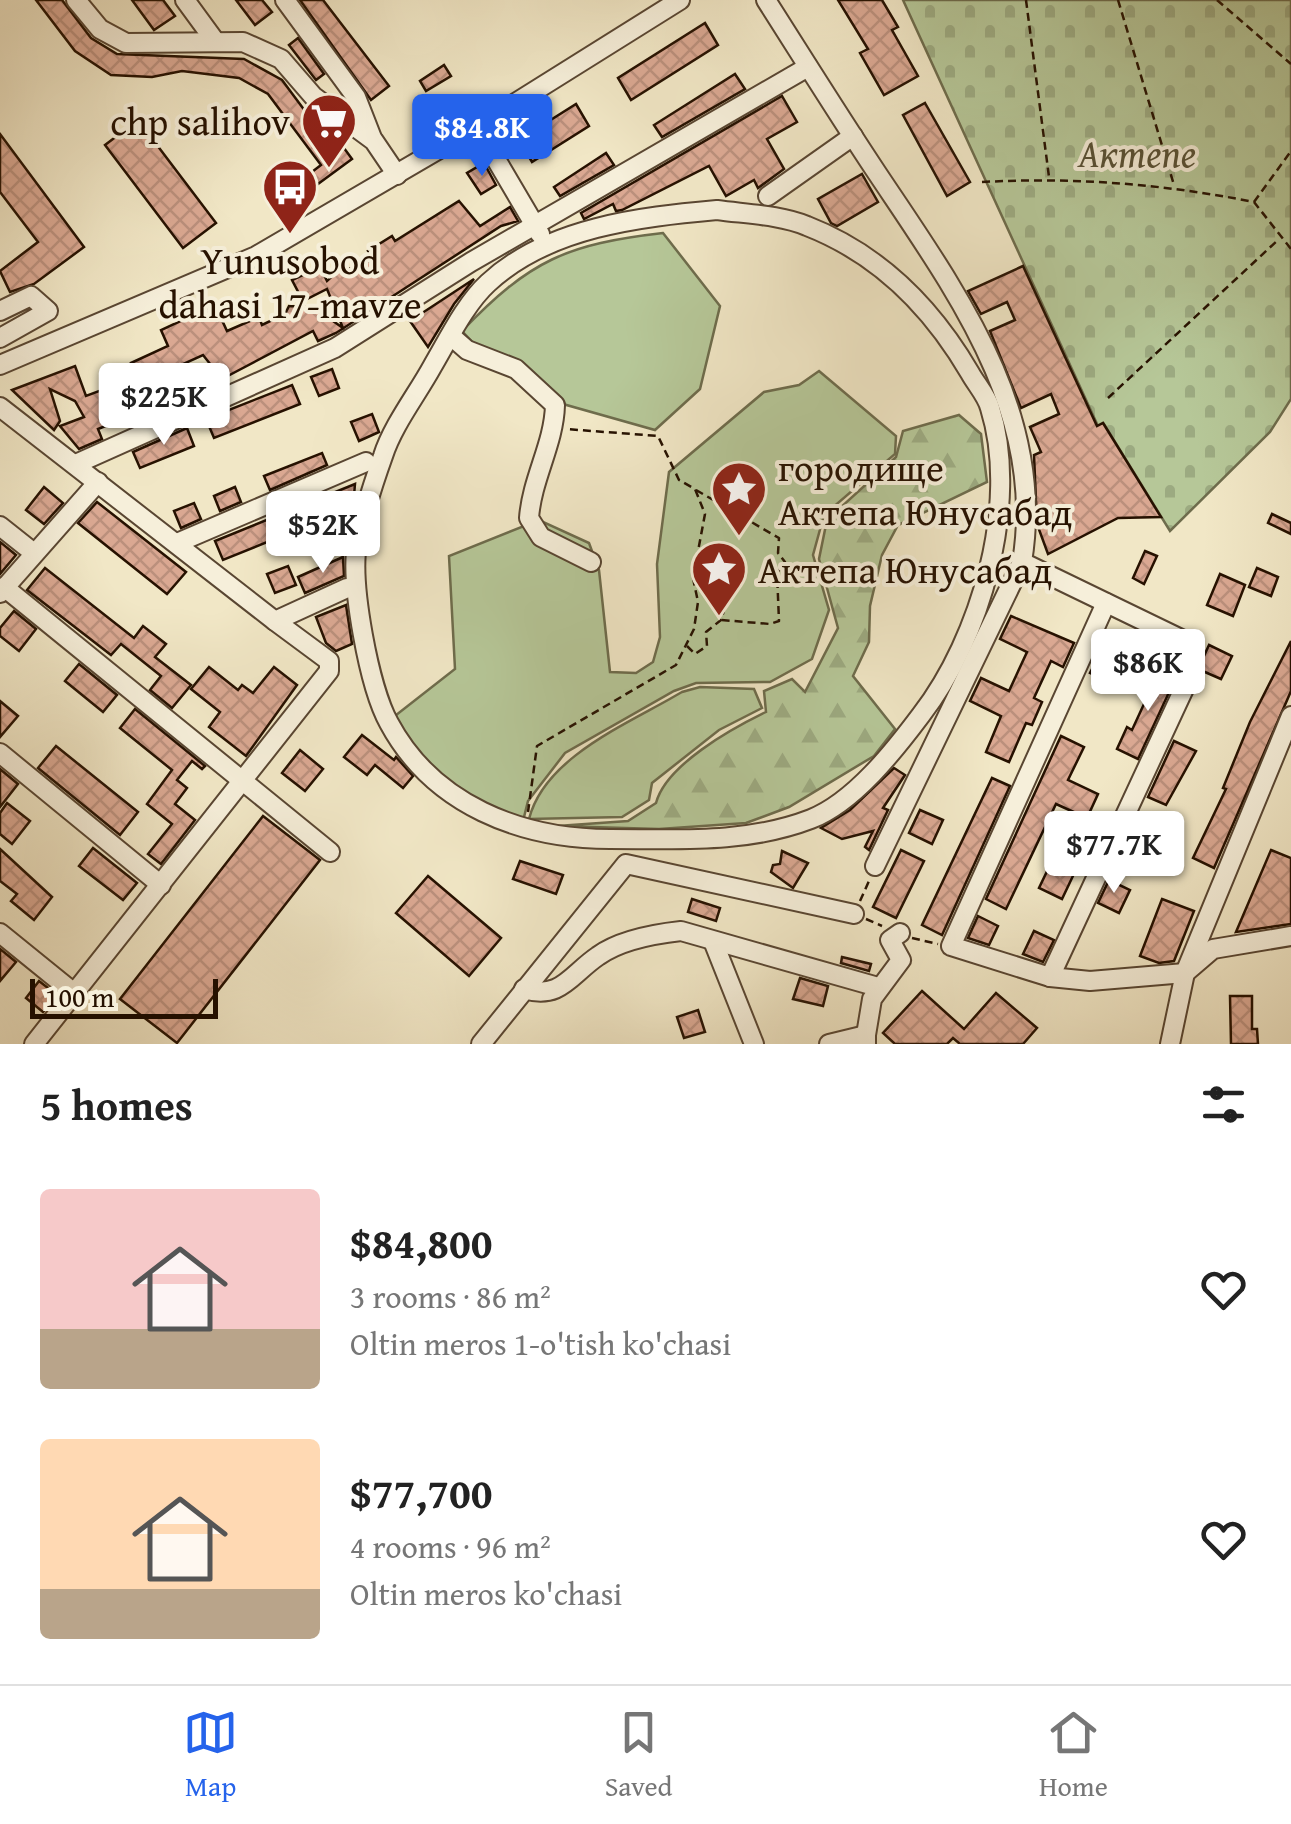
<!DOCTYPE html>
<html lang="en">
<head>
<meta charset="utf-8">
<style>
	body { margin:0; font-family:"Gentium Book Plus",serif; background:#f2f2f2; color:#222; height:100vh; display:flex; flex-direction:column; font-size:38px; white-space:nowrap }
	* { box-sizing:border-box; margin:0 }
	p { font-size:32px; color:#767676 }
	.icon { flex:none; width:55px; height:55px; fill:none; stroke:currentColor; stroke-width:2; stroke-linecap:round; stroke-linejoin:round }
	.map { position:relative; height:1044px; overflow:hidden }
	.sheet { display:flex; flex-direction:column; background:#fff; flex:1 }
	.sheet>* { flex:none }
	.scale { position:absolute; left:30px; bottom:25px; width:188px; box-sizing:border-box; padding-left:10px; border:5px solid #261100; border-top:0; font-size:28px; line-height:35px; white-space:nowrap; color:#261100; -webkit-text-stroke:8px #f6efda; paint-order:stroke }
	.price { position:absolute; translate:-50% -85px; padding:0 22px; border-radius:10px; background:#fff; color:#222; font-size:32px; line-height:65px; filter:drop-shadow(0 2px 5px #0008) }
	.price::after { content:''; position:absolute; left:50%; top:60px; width:30px; height:22px; margin-left:-15px; background:inherit; clip-path:polygon(0 0,100% 0,50% 100%) }
	.price.selected { background:#2563eb; color:#fff }
	ul { padding:0; list-style:none }
	li { display:flex; align-items:center; gap:30px; height:250px; padding:0 40px }
	li span { display:grid; place-items:center; flex:none; width:280px; height:200px; border-radius:10px; color:#555 }
	li>.icon { margin-inline-start:auto }
	span .icon { width:120px; height:120px; fill:#fffc; stroke-width:1 }
	li b { font-size:42px }
	h2 { display:flex; justify-content:space-between; align-items:center; height:120px; padding:0 40px; font-size:42px }
	.menu { display:flex; justify-content:space-around; align-items:center; height:140px; border-top:2px solid #e0e0e0; background:#fff; font-size:28px; color:#767676 }
	.menu a { display:grid; justify-items:center; gap:5px }
	.menu .selected { color:#2563eb }
	.map>svg:first-child { display:block }
</style>
</head>
<body>
<div class="map">
<svg width="1291" height="1044" viewBox="0 0 1291 1044">
	<defs>
		<pattern id="forest-firs" width="22" height="20" patternUnits="userSpaceOnUse" patternTransform="scale(2.5)"><rect width="22" height="20" fill="#b6c798"/><path d="M5 1l3.5 6h-7zM16 11l3.5 6h-7z" fill="#9caa81"/></pattern>
		<pattern id="cemetery-stones" width="16" height="16" patternUnits="userSpaceOnUse" patternTransform="scale(2.5)"><rect width="16" height="16" fill="#b6c798"/><path d="M2 7V4a2 2 0 0 1 4 0v3zM10 15v-3a2 2 0 0 1 4 0v3z" fill="#9caa81"/></pattern>
		<pattern id="building-cross-hatch" width="8" height="8" patternUnits="userSpaceOnUse" patternTransform="scale(2.5)"><rect width="8" height="8" fill="#daa892"/><path d="M0 0l8 8M0 8l8-8" fill="none" stroke="#bb907c"/></pattern>
	</defs>
	<rect width="100%" height="100%" fill="#f1e7c6"/>
	<filter id="stains"><feTurbulence type="fractalNoise" baseFrequency=".002" numOctaves="4"/><feColorMatrix values="0 0 0 0 .2 0 0 0 0 .09 0 0 0 0 .02 0 0 0 .5 -.17"/></filter>
	<radialGradient id="worn" r=".72"><stop offset=".6" stop-color="#630" stop-opacity="0"/><stop offset="1" stop-color="#630" stop-opacity=".3"/></radialGradient>
	<g fill="#b6c798" stroke="#6e6c4c" stroke-width="2.5">
		<path d="M663,233L720,306L700,389L655,430L563,404L475,345L462,331C530,260 567,244 663,233Z"/>
		<path d="M819,371L896,436L895,454L824,515L813,555L829,610L812,659L770,682L696,683L674,691L565,753L528,801L523,821C466,800 424,771 391,719L455,669L449,556L539,520L589,543L599,570L610,672L636,673L653,662L660,637L657,564L669,472L764,392L799,385Z"/>
		<path d="M700,687L754,689L762,708L719,730L652,783L649,800L622,817L529,819C545,756 630,723 682,692Z"/>
	</g>
	<path fill="url(#forest-firs)" stroke="#6e6c4c" stroke-width="2.5" d="M959,415L981,434L987,482L898,525L882,555L870,606L869,642L853,676L895,729L874,756L789,807L746,823L659,829L557,826L628,821L656,803C666,765 731,729 766,712L764,691L792,679L805,692L838,628L819,559L827,520L896,457L903,431Z"/>
	<path fill="url(#cemetery-stones)" stroke="#6e6c4c" stroke-width="2.5" d="M903,0H1291V399L1270,432L1170,531L1104,424L1098,426Z"/>
	<g fill="url(#building-cross-hatch)" stroke="#261100" stroke-width="2.5">
		<path d="M36,0H62L91,38L117,54L244,59L282,80L337,154L344,148L352,159L303,195L295,185L321,165L268,94L239,78L182,71L152,77L111,75L75,51Z"/>
		<path d="M132,0H163L175,16L154,30Z"/>
		<path d="M236,0H262L272,12L255,25Z"/>
		<path d="M300,0H323L389,86L371,100Z"/>
		<path d="M838,0H882L898,27L892,30L918,76L884,95L860,53L868,49Z"/>
		<path d="M705,23L718,45L631,100L618,78Z"/>
		<path d="M298,38L324,74L316,80L289,45Z"/>
		<path d="M444,65L451,76L426,91L420,81Z"/>
		<path d="M735,74L745,89L662,137L654,125Z"/>
		<path d="M782,96L797,122L767,139L784,169L758,188L754,180L726,196L709,166L622,210L616,211L613,204L584,219L581,213Z"/>
		<path d="M925,103L970,182L947,196L903,115Z"/>
		<path d="M576,104L589,126L532,162L519,140Z"/>
		<path d="M138,120L216,223L183,248L105,145Z"/>
		<path d="M0,134L84,247L34,284L10,292L0,271L38,242L0,192Z"/>
		<path d="M606,153L614,165L560,196L554,187Z"/>
		<path d="M484,163L496,185L481,194L467,173Z"/>
		<path d="M862,174L878,202L837,226L831,223L818,199Z"/>
		<path d="M459,201L480,226L510,207L518,221L501,226L336,333L318,341L313,331L222,379L203,355L183,364L196,392L169,402L150,377L139,382L131,363L168,346L161,330L215,305L227,331L259,317L262,325L285,314L289,306L313,307L343,328L327,289L303,301L292,280L320,267L327,281L340,269L352,268L356,260L375,262L368,251L392,236L395,241Z"/>
		<path d="M1023,266L1097,426L1103,423L1161,517L1118,518L1048,554L1037,524L1034,455L1041,452L1030,427L1059,414L1051,394L1021,408L990,331L1015,320L1007,302L981,314L968,291Z"/>
		<path d="M474,279L454,304L428,347L410,321Z"/>
		<path d="M75,366L86,396L126,381L138,413L98,429L102,439L79,449L60,426L84,417L75,401L50,389L60,421L54,430L12,390Z"/>
		<path d="M332,369L339,388L319,396L311,377Z"/>
		<path d="M292,385L300,404L214,438L206,419Z"/>
		<path d="M372,414L379,432L359,441L351,422Z"/>
		<path d="M187,428L194,446L140,468L133,452Z"/>
		<path d="M322,453L327,465L270,490L264,476Z"/>
		<path d="M355,484L353,507L223,560L215,541Z"/>
		<path d="M44,487L63,503L44,524L26,510Z"/>
		<path d="M235,487L241,502L220,511L214,496Z"/>
		<path d="M97,502L186,572L167,594L78,523Z"/>
		<path d="M194,503L201,519L181,528L174,511Z"/>
		<path d="M1272,514L1291,523V534L1268,523Z"/>
		<path d="M0,542L16,555L0,574Z"/>
		<path d="M1145,551L1157,556L1144,584L1133,578Z"/>
		<path d="M343,557L344,576L305,593L298,577Z"/>
		<path d="M288,566L296,585L275,593L267,574Z"/>
		<path d="M45,568L134,638L143,626L166,644L155,657L191,685L172,708L150,690L161,676L121,644L111,655L27,590Z"/>
		<path d="M1257,568L1278,577L1271,596L1249,587Z"/>
		<path d="M1220,574L1245,585L1233,616L1207,605Z"/>
		<path d="M346,605L352,644L336,651L326,643L316,617Z"/>
		<path d="M14,611L36,629L19,651L0,636V628Z"/>
		<path d="M1011,616L1074,643L1063,667L1051,661L1034,698L1042,702L1032,725L1026,723L1009,762L986,752L1001,716L970,701L981,678L1009,691L1027,652L1000,639Z"/>
		<path d="M1110,634L1133,645L1119,674L1128,678L1123,689L1090,673Z"/>
		<path d="M1291,641V691L1214,868L1193,858L1226,789L1223,788L1250,722Z"/>
		<path d="M1209,645L1232,656L1221,679L1198,669Z"/>
		<path d="M79,664L117,695L103,712L65,681Z"/>
		<path d="M1162,665L1178,673L1138,759L1117,749L1127,727L1132,730Z"/>
		<path d="M209,667L238,690L242,685L253,693L274,667L297,685L246,756L209,727L220,712L191,689Z"/>
		<path d="M0,701L18,716L0,737Z"/>
		<path d="M135,709L205,766L202,769L192,761L177,780L187,788L175,804L195,820L161,864L148,854L172,824L147,804L172,770L120,728Z"/>
		<path d="M362,735L394,760L396,757L413,776L403,788L375,765L367,775L344,757Z"/>
		<path d="M1061,736L1084,747L1068,780L1098,794L1087,818L1056,804L1006,909L986,899Z"/>
		<path d="M1174,741L1196,751L1166,805L1148,797Z"/>
		<path d="M56,746L138,812L120,835L38,768Z"/>
		<path d="M300,750L323,769L305,791L282,773Z"/>
		<path d="M894,768L905,775L883,808L888,810L869,850L865,847L873,831L842,839L821,828L850,810Z"/>
		<path d="M0,769L18,784L0,807Z"/>
		<path d="M992,778L1010,786L942,935L922,925Z"/>
		<path d="M7,803L30,821L12,844L0,834V813Z"/>
		<path d="M920,810L943,820L932,844L909,833Z"/>
		<path d="M263,816L320,860L177,1043L120,999Z"/>
		<path d="M1138,817L1159,827L1148,850L1127,841Z"/>
		<path d="M1076,828L1099,839L1088,862L1081,859L1062,899L1039,888L1050,865L1057,868Z"/>
		<path d="M93,848L137,883L123,900L79,866Z"/>
		<path d="M0,849L52,897L34,920L11,901L17,894L0,881Z"/>
		<path d="M901,850L924,861L896,918L873,907Z"/>
		<path d="M1271,850L1291,858V924L1236,932Z"/>
		<path d="M782,851L808,863L793,888L771,872L773,865L780,864Z"/>
		<path d="M520,861L563,875L556,894L513,879Z"/>
		<path d="M428,876L501,938L469,976L396,913Z"/>
		<path d="M1109,880L1130,890L1119,913L1098,903Z"/>
		<path d="M692,899L720,908L716,921L688,912Z"/>
		<path d="M1162,899L1194,911L1174,961L1159,963L1140,956Z"/>
		<path d="M978,916L998,926L989,945L968,938Z"/>
		<path d="M1034,931L1054,940L1043,962L1023,954Z"/>
		<path d="M0,949L16,962L0,981Z"/>
		<path d="M842,957L871,964L869,971L841,963Z"/>
		<path d="M800,978L828,986L823,1006L793,999Z"/>
		<path d="M39,981L57,995L43,1012L26,998Z"/>
		<path d="M922,991L964,1029L996,993L1037,1028L1023,1044H960L953,1038L947,1044H895L883,1033Z"/>
		<path d="M1230,996H1252V1029H1257L1258,1044H1231Z"/>
		<path d="M698,1010L705,1032L684,1038L677,1017Z"/>
	</g>
	<g fill="none" stroke-linecap="round" stroke-linejoin="round">
		<g stroke="#594632" stroke-width="22">
			<g id="minor">
				<path d="M76,0L100,29L126,43L243,42L281,59L313,96L374,141L397,175"/>
				<path d="M185,0L215,41"/>
				<path d="M285,0L356,97L372,138"/>
				<path d="M766,0C803,58 839,116 877,173C955,290 1047,413 1022,562L875,866"/>
				<path d="M477,127L540,234"/>
				<path d="M768,196L853,136"/>
				<path d="M717,210C746,214 781,215 807,226C879,254 932,308 970,373C976,384 987,396 990,408C1020,504 980,639 921,715C894,751 854,802 811,819C746,844 678,839 610,839C521,839 433,805 389,723C369,687 350,584 357,544C363,516 373,484 383,456C393,425 416,396 432,367C448,340 465,304 488,283C548,227 640,217 717,210Z"/>
				<path d="M0,311L31,296L48,311L0,338"/>
				<path d="M451,336L467,350L516,369L555,405C554,444 532,478 529,518L541,537L591,562"/>
				<path d="M0,365L256,256L477,127L680,0"/>
				<path d="M0,407L275,621L347,588"/>
				<path d="M78,463L335,348L471,262L808,67"/>
				<path d="M0,526L34,553"/>
				<path d="M177,543L366,462"/>
				<path d="M1022,562L1183,640"/>
				<path d="M4,587L330,852"/>
				<path d="M0,593L98,482"/>
				<path d="M1106,603L951,946L1050,977L1090,981L1185,973L1213,949L1291,936"/>
				<path d="M0,753L161,885"/>
				<path d="M0,933L74,993"/>
				<path d="M713,941L754,1044"/>
				<path d="M1050,977L1189,678"/>
				<path d="M524,989C561,1000 570,975 598,956C620,940 654,934 681,931L878,987"/>
				<path d="M866,1035L872,999L901,960L890,940L900,933"/>
				<path d="M34,1044L329,671V661L275,621"/>
				<path d="M481,1044L626,864L854,914"/>
				<path d="M829,1044L866,1035V1044"/>
				<path d="M1170,1044L1185,973L1291,716"/>
			</g>
		</g>
		<g stroke="#261100" stroke-width="2.5" stroke-dasharray="8 5" stroke-linecap="butt">
			<path d="M1026,0L1049,177"/>
			<path d="M1118,0L1174,185"/>
			<path d="M1217,0L1291,64"/>
			<path d="M982,182C1075,177 1163,184 1254,202L1291,249"/>
			<path d="M1254,202L1291,151"/>
			<path d="M1108,398L1279,239"/>
			<path d="M696,490L779,538L778,553L785,562L777,573L779,621L770,624L721,620"/>
			<path d="M687,646L695,654L707,646L706,632L721,620L736,572L723,562H698"/>
			<path d="M528,812L537,746L676,665L694,629L698,602L693,578L705,514L695,489L679,480L658,436L566,429"/>
			<path d="M860,901L869,881"/>
			<path d="M866,919L882,926"/>
			<path d="M912,938L938,944"/>
		</g>
		<use href="#minor" stroke="#f6efda" stroke-width="18"/>
	</g>
	<defs>
		<g id="supermarket-pin" transform="scale(2.875)"><path d="M0 17L-7.5 6A9.5 9.5 0 1 1 7.5 6Z" fill="#8f2418" stroke="#f6efda"/><path d="M-6-5.5h2.5l.6 2H6L4.5 2H-2.5L-4.4-4H-6ZM-1.5 3.2a1.3 1.3 0 1 0 .1 0ZM3 3.2a1.3 1.3 0 1 0 .1 0Z" fill="#fff"/></g>
		<g id="bus-pin" transform="scale(2.875)"><path d="M0 17L-7.5 6A9.5 9.5 0 1 1 7.5 6Z" fill="#8f2418" stroke="#f6efda"/><path d="M-5-6H5V4H4V6H2V4H-2V6H-4V4H-5ZM-3.5-4V0h7V-4ZM-3.5 1.2v1.5H-2V1.2ZM2 1.2v1.5H3.5V1.2Z" fill="#fff"/></g>
		<g id="sight-pin" transform="scale(2.875)"><path d="M0 17L-7.5 6A9.5 9.5 0 1 1 7.5 6Z" fill="#8f2418" stroke="#f6efda"/><path d="M0-6L1.8-2.2L6-1.7L2.9 1.2L3.7 5.4L0 3.3L-3.7 5.4L-2.9 1.2L-6-1.7L-1.8-2.2Z" fill="#fff"/></g>
	</defs>
	<g fill-rule="evenodd">
		<use href="#supermarket-pin" x="329" y="121"/>
		<use href="#bus-pin" x="290" y="187"/>
		<use href="#sight-pin" x="739" y="489"/>
		<use href="#sight-pin" x="719" y="569"/>
	</g>
	<g text-anchor="middle" dominant-baseline="central" stroke-width="8" stroke-linejoin="round" paint-order="stroke">
		<g font-size="38" fill="#261100" stroke="#f6efda" text-anchor="start">
			<text x="290" y="121" text-anchor="end">chp salihov</text>
			<text x="290" y="260" text-anchor="middle">Yunusobod<tspan x="290" dy="44">dahasi 17-mavze</tspan></text>
			<text x="778" y="467">городище<tspan x="778" dy="44">Актепа Юнусабад</tspan></text>
			<text x="758" y="569">Актепа Юнусабад</text>
		</g>
		<g font-size="38" font-style="italic" fill="#585135" stroke="#f6efda">
			<text x="1137" y="153">Актепе</text>
		</g>
	</g>
	<rect width="100%" height="100%" filter="url(#stains)"/>
	<rect width="100%" height="100%" fill="url(#worn)"/>
</svg>
<div class="scale">100 m</div>
<b class="price selected" style="left:482px;top:179px">$84.8K</b>
<b class="price" style="left:164px;top:448px">$225K</b>
<b class="price" style="left:323px;top:576px">$52K</b>
<b class="price" style="left:1148px;top:714px">$86K</b>
<b class="price" style="left:1114px;top:896px">$77.7K</b>
</div>
<section class="sheet">
<h2>5 homes<svg class="icon" aria-label="filters" viewBox="0 0 24 24"><path d="M4 7h16M4 17h16"/><circle cx="9" cy="7" r="2"/><circle cx="15" cy="17" r="2"/></svg></h2>
<ul>
<li><span style="background:linear-gradient(#f6c9c9 70%,#b9a48a 0)"><svg class="icon" aria-label="home" viewBox="0 0 24 24"><path d="M3 11l9-7 9 7M6 9v11h12V9"/></svg></span><div><b>$84,800</b><p>3 rooms · 86 m²</p><p>Oltin meros 1-o'tish ko'chasi</p></div><svg class="icon" aria-label="heart" viewBox="0 0 24 24"><path d="M12 20l-8-8c-3-5 5-10 8-4 3-6 11-1 8 4z"/></svg></li>
<li><span style="background:linear-gradient(#ffd9b3 75%,#b9a48a 0)"><svg class="icon" aria-label="home" viewBox="0 0 24 24"><path d="M3 11l9-7 9 7M6 9v11h12V9"/></svg></span><div><b>$77,700</b><p>4 rooms · 96 m²</p><p>Oltin meros ko'chasi</p></div><svg class="icon" aria-label="heart" viewBox="0 0 24 24"><path d="M12 20l-8-8c-3-5 5-10 8-4 3-6 11-1 8 4z"/></svg></li>
</ul>
</section>
<nav class="menu">
<a class="selected"><svg class="icon" aria-label="map" viewBox="0 0 24 24"><path d="M3 6l6-2 6 2 6-2v14l-6 2-6-2-6 2zM9 4v14M15 6v14"/></svg>Map</a>
<a><svg class="icon" aria-label="saved" viewBox="0 0 24 24"><path d="M7 4h10v16l-5-4-5 4z"/></svg>Saved</a>
<a><svg class="icon" aria-label="home" viewBox="0 0 24 24"><path d="M3 11l9-7 9 7M6 9v11h12V9"/></svg>Home</a>
</nav>
</body>
</html>
